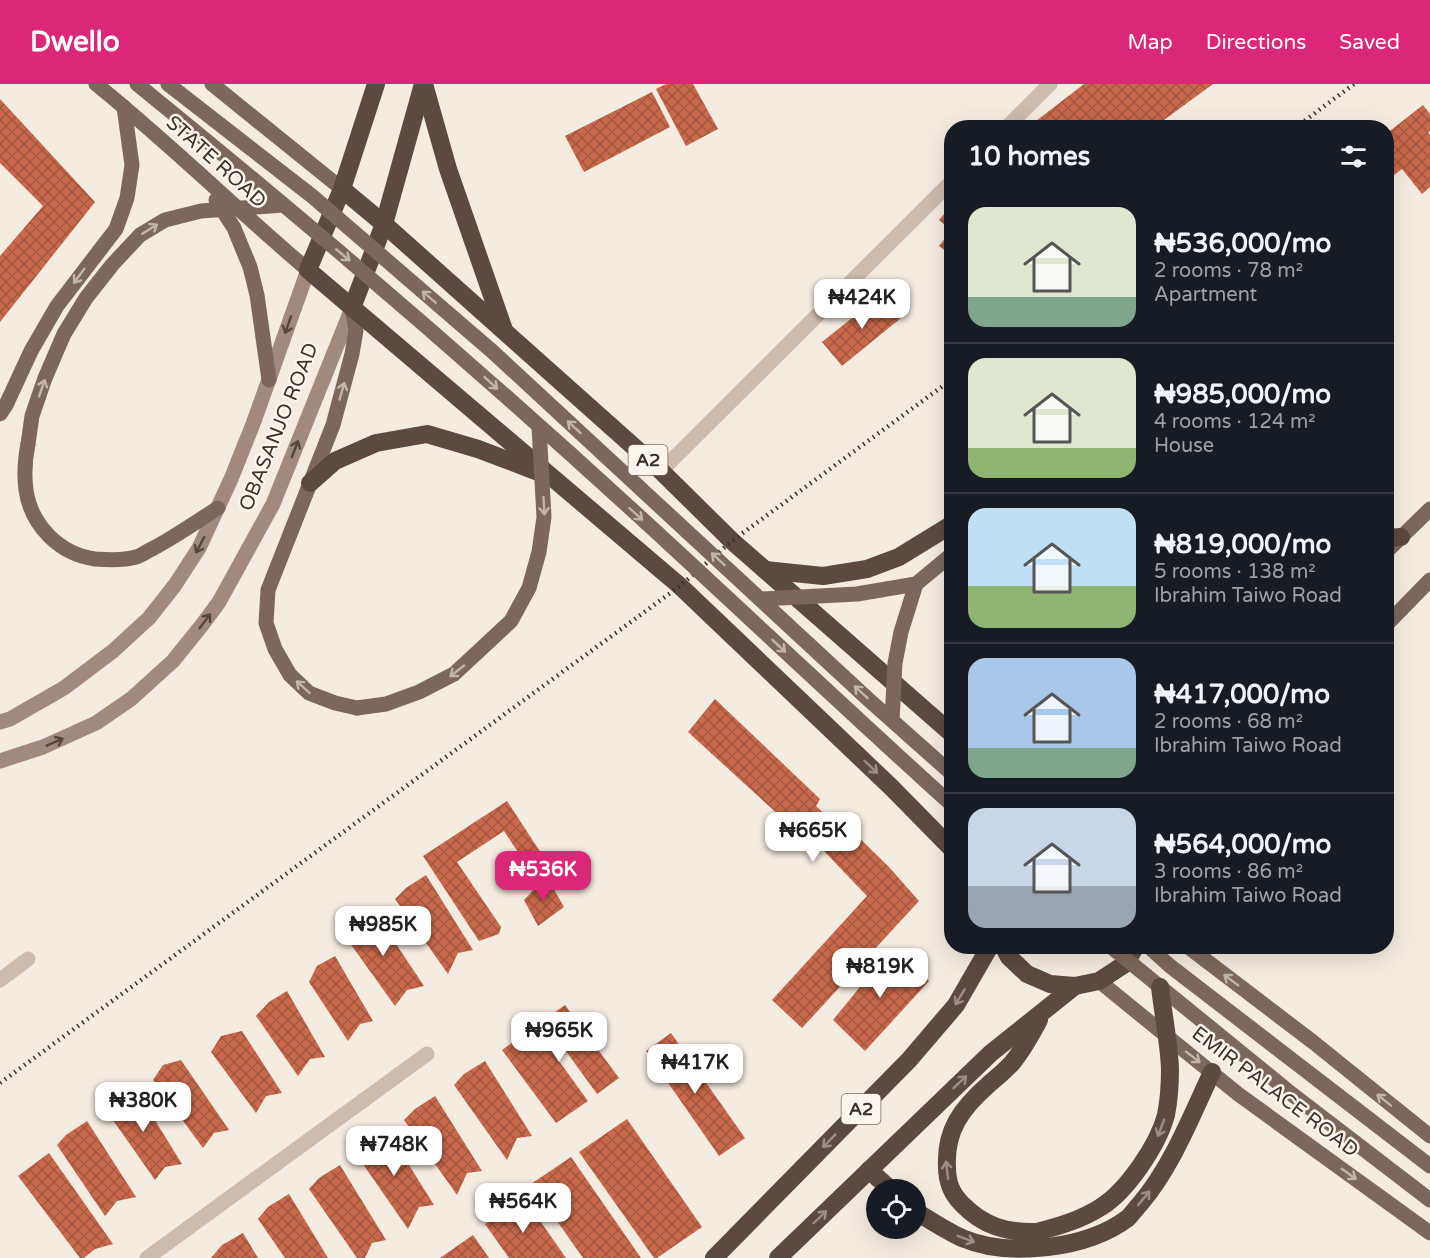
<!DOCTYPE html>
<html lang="en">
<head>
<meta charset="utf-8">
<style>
	body { margin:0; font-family:"Varela Round",sans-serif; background:#20242c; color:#f1f3f6; height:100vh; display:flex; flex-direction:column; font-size:22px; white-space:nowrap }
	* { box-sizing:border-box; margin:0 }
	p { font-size:20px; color:#9ea1a6 }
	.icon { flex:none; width:33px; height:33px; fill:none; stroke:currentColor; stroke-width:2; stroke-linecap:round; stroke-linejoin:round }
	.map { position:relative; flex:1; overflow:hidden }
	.side { position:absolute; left:944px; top:36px; width:450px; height:834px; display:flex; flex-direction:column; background:#171b24; border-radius:24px; box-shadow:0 6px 24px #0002 }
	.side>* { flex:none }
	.controls { position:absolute; left:866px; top:1095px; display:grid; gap:12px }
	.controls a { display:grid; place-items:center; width:60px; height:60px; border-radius:50%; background:#171b24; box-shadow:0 6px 24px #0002; font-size:30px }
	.price { position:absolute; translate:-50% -51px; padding:0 14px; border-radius:12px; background:#fff; color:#222; font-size:20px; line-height:39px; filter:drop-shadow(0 2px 3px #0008) }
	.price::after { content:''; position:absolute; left:50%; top:36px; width:18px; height:14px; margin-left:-9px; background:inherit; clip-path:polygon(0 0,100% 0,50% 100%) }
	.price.on { background:#db2777; color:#fff }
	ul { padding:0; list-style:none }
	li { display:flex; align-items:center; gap:18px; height:150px; padding:0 24px }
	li+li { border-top:2px solid #363941 }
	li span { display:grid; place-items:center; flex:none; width:168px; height:120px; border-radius:18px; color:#555 }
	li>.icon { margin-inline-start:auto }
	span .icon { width:72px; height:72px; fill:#fffc; stroke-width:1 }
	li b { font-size:26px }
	h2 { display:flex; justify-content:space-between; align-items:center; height:72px; padding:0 24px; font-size:26px }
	header { display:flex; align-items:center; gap:36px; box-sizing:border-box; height:84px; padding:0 30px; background:#db2777; color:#fff }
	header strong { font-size:28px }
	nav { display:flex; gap:33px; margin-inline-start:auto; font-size:21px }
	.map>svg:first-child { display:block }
</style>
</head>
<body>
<header>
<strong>Dwello</strong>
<nav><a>Map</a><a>Directions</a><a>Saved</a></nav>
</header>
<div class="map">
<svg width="1430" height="1174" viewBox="0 0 1430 1174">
	<defs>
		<pattern id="building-cross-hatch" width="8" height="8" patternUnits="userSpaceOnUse" patternTransform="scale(1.5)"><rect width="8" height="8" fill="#c8694b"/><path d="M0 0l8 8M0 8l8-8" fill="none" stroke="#a4573f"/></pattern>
	</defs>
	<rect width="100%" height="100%" fill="#f4ebe1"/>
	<g fill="url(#building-cross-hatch)">
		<path d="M666,0H693L718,45L686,62L656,5Z"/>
		<path d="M1084,0H1213L1153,44H1027Z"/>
		<path d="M652,8L670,43L584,88L565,52Z"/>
		<path d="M0,15L95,118L0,238V172L43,122L0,79Z"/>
		<path d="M1423,21L1430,30V47L1428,48L1430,51V103L1422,110L1402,85L1394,91L1386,82V50Z"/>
		<path d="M951,122V139L947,143L939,136Z"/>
		<path d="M951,147V171L939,162Z"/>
		<path d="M882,210L901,234L842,282L822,258Z"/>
		<path d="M715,615L820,715L816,722L839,744L845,740L889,783L919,817L802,944L772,916L867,812L799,741L793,744L688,648Z"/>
		<path d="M507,717L554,789L539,800L504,747L457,778L501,843L499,850L479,857L423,772Z"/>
		<path d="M426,791L473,866L458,869L448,890L395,815L406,804Z"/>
		<path d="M548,795L564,823L538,842L524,816L539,800Z"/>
		<path d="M374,827L424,902L407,906L395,922L347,855L356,838Z"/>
		<path d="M892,864L929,897L865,967L833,936Z"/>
		<path d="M335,872L373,937L360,940L348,957L309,898L317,882Z"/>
		<path d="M287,907L325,973L310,975L298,992L256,932L269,918Z"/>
		<path d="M565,921L619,994L597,1010L560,959L551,966L588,1017L556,1039L502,966Z"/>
		<path d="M242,947L282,1009L266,1012L256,1029L211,968L221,952Z"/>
		<path d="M671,949L745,1054L719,1072L646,967Z"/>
		<path d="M181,976L229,1046L214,1049L203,1064L153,996L163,981Z"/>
		<path d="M485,977L532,1052L517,1054L507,1076L454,1001L464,990Z"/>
		<path d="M135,1004L182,1080L165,1083L155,1096L108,1029L116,1015Z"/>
		<path d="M435,1012L482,1087L467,1089L457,1111L404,1036L415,1025Z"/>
		<path d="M627,1035L702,1143L657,1174H654L579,1068Z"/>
		<path d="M87,1037L136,1113L117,1117L105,1132L57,1061L66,1051Z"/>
		<path d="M387,1046L434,1121L419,1123L408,1145L356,1070L366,1059Z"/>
		<path d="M49,1069L113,1160L95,1165L84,1174H80L18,1092Z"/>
		<path d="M571,1073L641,1174H583L531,1100Z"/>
		<path d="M340,1081L386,1156L372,1159L365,1174H357L309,1105L319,1094Z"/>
		<path d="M289,1110L328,1174H285L258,1135L268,1123Z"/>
		<path d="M524,1114L566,1174H509L485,1140Z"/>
		<path d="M243,1149L258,1174H211L222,1161Z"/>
		<path d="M473,1151L489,1174H440Z"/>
	</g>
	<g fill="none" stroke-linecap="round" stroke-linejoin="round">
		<g stroke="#cdbbac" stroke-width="15">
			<path d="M0,896L28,875"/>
			<path d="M147,1174L427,970"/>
		</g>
		<g stroke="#cdbbac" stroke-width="15">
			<path d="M1006,44L1050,0"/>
			<path d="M661,387L951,98"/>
		</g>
		<g stroke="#a18a7d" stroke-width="15">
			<path d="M0,638L10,635L64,604L113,567L149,534L175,501L199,464L231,395L253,340L308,186"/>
			<path d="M0,677L43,663L96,639L131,615L173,577L202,541L219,518L273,420L352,224"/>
		</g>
		<g stroke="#7d675c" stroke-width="15">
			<path d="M96,0C169,59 236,125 308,186"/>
			<path d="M212,0L342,105"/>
			<path d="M216,116L234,144L250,183L257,211L269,296"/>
			<path d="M352,224L356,246L352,270L333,341L268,506L266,539L275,565L290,591L309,609L335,619L357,624"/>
			<path d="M0,330L6,321L31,267L57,222L116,145L127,114L132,81L124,23"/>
			<path d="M28,360C25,375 24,391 26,406C31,441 59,470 95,475C108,476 123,477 136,473C141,472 147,467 152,465C175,453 196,438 218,424"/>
			<path d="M1386,468L1430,425"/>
			<path d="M916,500L951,471"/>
			<path d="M1386,541L1430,496"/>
			<path d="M1148,862L1170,882L1430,1082"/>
			<path d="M1187,862L1313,958L1430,1052"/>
			<path d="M1099,897L1238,1010L1430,1149"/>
			<path d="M1293,1011L1430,1116"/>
		</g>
		<g stroke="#5c4a42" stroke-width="18">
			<path d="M376,0L342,105L308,186L680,502L891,703L951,764"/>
			<path d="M424,0L448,85L504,246"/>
			<path d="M342,105L384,140L661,387L732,457L951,649"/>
			<path d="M352,224L384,140L423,0"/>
			<path d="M310,399L335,377L376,359L427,350L478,365L541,389"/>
			<path d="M1386,454L1401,453"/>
			<path d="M765,486L823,492L867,485L899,473L951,441"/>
			<path d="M1003,862L1009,873L1027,890L1050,900L1075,902L1099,897L1125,880L1136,862"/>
			<path d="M869,1086L891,1106"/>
			<path d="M915,1127C930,1136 946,1147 962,1154C1009,1174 1087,1165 1128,1134C1132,1130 1136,1124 1140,1120C1172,1082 1191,1033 1212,988"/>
			<path d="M1037,1148C1007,1149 983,1142 962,1120C951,1109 947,1098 947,1083C945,1046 962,1024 988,1001C996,994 1005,987 1012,979C1023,966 1031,951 1039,936"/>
			<path d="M714,1174L909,976L956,921L990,862"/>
			<path d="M778,1174L991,969L1075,902"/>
		</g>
		<g stroke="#3b302b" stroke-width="4.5" stroke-dasharray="1.5 4.5" stroke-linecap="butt">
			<path d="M1295,44L1354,0"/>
			<path d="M0,999L680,502L732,457L951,296"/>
		</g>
		<g stroke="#7d675c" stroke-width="15">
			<path d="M137,0C322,150 503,306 678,468C769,552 859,637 951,720"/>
			<path d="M168,0L312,112L493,268L869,616L951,689"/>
			<path d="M28,360L32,332L45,294L64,250L86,214L112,181L140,151L165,136L201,127L283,121"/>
			<path d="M761,515L857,510L916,500L901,548L895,579L892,636"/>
			<path d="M357,624L386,620L419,608L454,590L511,537L529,504L539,468L544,433L539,343"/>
			<path d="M1110,862L1293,1011"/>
		</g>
		<path stroke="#5c4a42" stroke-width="18" d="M1037,1148C1059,1142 1081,1136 1101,1123C1127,1107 1158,1061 1166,1031C1169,1016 1170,1000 1170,985C1169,958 1163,930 1160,903"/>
	</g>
	<defs><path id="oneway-shaft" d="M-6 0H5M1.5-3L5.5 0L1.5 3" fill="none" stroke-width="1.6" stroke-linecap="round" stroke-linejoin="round" transform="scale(1.5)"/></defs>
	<g stroke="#c2b5ac">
		<use href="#oneway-shaft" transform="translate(150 145) rotate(-32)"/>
		<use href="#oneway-shaft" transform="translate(343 171) rotate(40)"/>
		<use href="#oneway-shaft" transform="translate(79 192) rotate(127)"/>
		<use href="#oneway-shaft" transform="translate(429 213) rotate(-139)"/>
		<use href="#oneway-shaft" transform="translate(491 299) rotate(42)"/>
		<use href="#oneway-shaft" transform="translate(42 304) rotate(-71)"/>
		<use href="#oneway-shaft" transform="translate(342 307) rotate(-74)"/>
		<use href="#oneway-shaft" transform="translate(574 343) rotate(-137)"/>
		<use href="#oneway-shaft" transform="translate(544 422) rotate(87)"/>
		<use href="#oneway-shaft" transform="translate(636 430) rotate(42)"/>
		<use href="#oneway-shaft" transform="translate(718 475) rotate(-137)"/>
		<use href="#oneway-shaft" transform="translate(779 562) rotate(43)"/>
		<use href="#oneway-shaft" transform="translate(457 587) rotate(142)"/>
		<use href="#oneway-shaft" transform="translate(303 603) rotate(-138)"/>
		<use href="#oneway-shaft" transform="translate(861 608) rotate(-137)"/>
		<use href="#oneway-shaft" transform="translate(1231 896) rotate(-143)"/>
		<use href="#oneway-shaft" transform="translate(1193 973) rotate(38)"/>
		<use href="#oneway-shaft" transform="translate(1384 1016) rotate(-141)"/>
		<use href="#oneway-shaft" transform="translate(1349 1090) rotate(36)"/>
	</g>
	<g stroke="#544640">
		<use href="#oneway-shaft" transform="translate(288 241) rotate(109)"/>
		<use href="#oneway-shaft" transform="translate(295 365) rotate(-69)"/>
		<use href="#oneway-shaft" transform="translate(200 461) rotate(118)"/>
		<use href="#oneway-shaft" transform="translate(205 537) rotate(-53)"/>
		<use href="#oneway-shaft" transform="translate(55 658) rotate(-24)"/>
	</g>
	<g stroke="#9c8e87">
		<use href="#oneway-shaft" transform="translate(871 683) rotate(44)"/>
		<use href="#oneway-shaft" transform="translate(960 913) rotate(121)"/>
		<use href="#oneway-shaft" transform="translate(960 998) rotate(-43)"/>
		<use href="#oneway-shaft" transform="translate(1161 1044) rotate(111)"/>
		<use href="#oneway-shaft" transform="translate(829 1057) rotate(135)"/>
		<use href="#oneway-shaft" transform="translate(947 1086) rotate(-97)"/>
		<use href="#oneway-shaft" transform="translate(1144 1114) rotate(-50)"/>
		<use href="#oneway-shaft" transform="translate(820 1133) rotate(-44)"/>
		<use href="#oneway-shaft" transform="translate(966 1155) rotate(21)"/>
	</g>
	<g text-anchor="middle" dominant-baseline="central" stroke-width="5" stroke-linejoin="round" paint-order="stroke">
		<g fill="#fbf5ee" stroke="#756b66" stroke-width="1.5">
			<rect x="628.5" y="361" width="39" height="30" rx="4.5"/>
			<rect x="841.5" y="1010" width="39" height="30" rx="4.5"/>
		</g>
		<g font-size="18" font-weight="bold" fill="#3b302b">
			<text x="648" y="376">A2</text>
			<text x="861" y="1025">A2</text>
		</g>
		<g font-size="20" fill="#3b302b" stroke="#fbf5ee">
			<text transform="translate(216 78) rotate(42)">STATE ROAD</text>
			<text transform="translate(279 343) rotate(-68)">OBASANJO ROAD</text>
			<text transform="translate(1275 1008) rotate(37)">EMIR PALACE ROAD</text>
		</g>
	</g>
</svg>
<div class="controls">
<a><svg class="icon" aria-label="locate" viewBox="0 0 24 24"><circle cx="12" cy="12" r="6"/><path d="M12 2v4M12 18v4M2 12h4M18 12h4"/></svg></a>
</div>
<b class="price" style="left:862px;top:246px">₦424K</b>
<b class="price" style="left:813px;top:779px">₦665K</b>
<b class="price on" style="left:543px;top:818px">₦536K</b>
<b class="price" style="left:383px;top:873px">₦985K</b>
<b class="price" style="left:880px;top:915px">₦819K</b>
<b class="price" style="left:559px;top:979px">₦965K</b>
<b class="price" style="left:695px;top:1011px">₦417K</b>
<b class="price" style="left:143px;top:1049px">₦380K</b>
<b class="price" style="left:394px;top:1093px">₦748K</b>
<b class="price" style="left:523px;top:1150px">₦564K</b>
<section class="side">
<h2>10 homes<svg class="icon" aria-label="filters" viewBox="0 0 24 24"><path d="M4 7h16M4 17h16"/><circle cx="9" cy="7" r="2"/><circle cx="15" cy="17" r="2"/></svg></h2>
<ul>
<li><span style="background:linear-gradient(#dfe7d0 75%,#7fa58c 0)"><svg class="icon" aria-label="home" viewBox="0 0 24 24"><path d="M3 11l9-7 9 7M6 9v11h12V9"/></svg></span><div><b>₦536,000/mo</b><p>2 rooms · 78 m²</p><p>Apartment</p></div></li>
<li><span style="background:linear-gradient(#dfe7d0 75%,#8fb573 0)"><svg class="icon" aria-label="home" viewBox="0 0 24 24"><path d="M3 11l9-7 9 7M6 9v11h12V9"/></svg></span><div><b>₦985,000/mo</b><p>4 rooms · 124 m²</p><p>House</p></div></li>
<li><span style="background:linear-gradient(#bfe0f5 65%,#8fb573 0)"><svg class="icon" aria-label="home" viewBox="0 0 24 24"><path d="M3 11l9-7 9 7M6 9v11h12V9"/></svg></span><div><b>₦819,000/mo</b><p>5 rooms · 138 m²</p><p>Ibrahim Taiwo Road</p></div></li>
<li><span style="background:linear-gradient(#a9c7e8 75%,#7fa58c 0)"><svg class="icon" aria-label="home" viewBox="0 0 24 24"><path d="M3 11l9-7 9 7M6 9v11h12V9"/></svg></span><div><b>₦417,000/mo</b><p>2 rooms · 68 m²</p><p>Ibrahim Taiwo Road</p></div></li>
<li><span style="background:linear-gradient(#c9d6e8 65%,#9aa5b1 0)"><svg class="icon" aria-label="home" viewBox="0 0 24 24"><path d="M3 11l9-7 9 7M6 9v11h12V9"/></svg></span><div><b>₦564,000/mo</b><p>3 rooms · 86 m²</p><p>Ibrahim Taiwo Road</p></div></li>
</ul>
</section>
</div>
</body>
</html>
